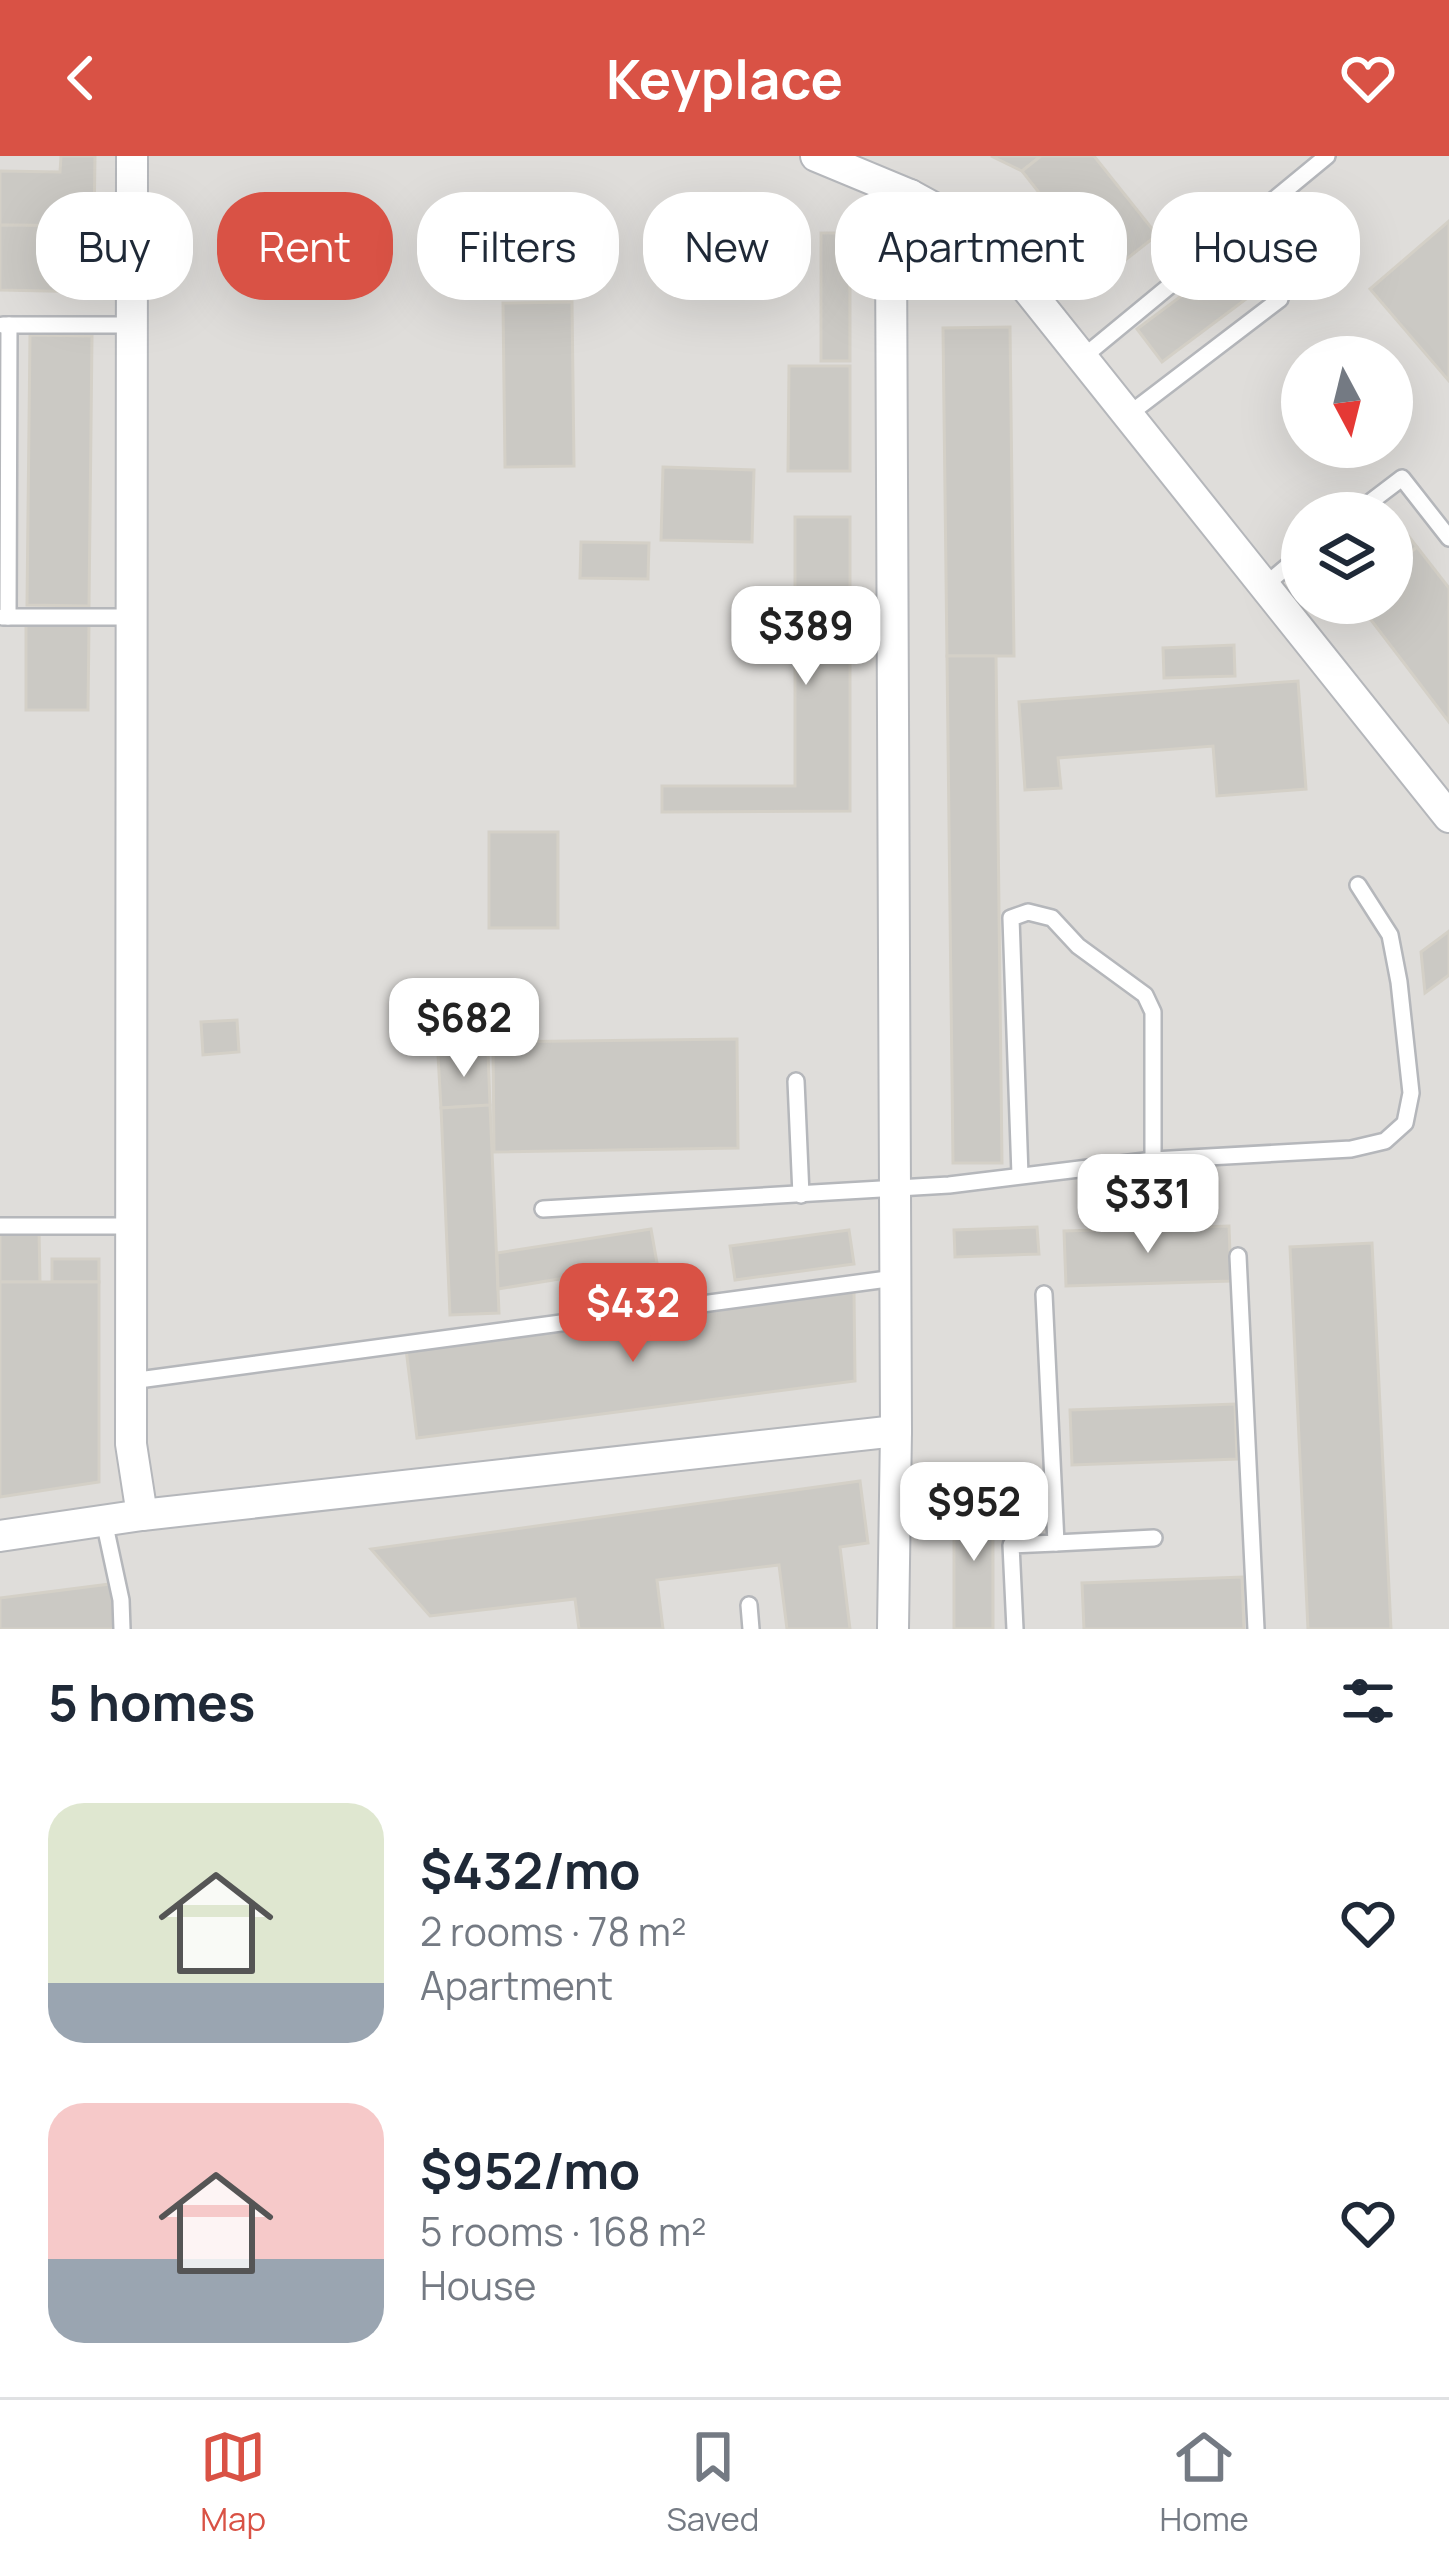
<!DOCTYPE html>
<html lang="en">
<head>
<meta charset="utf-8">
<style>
	body { margin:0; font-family:Manrope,sans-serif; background:#f2f2f3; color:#1f2937; height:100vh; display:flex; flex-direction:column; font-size:45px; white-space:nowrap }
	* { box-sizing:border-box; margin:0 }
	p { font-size:39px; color:#747a83 }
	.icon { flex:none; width:66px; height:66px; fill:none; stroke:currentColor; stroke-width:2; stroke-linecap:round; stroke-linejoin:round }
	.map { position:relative; height:1473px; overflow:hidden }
	.sheet { display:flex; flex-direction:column; background:#fff; flex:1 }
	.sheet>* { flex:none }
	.banner { position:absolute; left:36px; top:36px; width:1377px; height:108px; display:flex; gap:24px }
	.needle { width:78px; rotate:173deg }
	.buttons { position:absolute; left:1281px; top:180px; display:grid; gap:24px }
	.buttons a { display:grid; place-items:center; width:132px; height:132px; border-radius:50%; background:#fff; box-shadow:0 12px 48px #0002; font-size:60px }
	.price { position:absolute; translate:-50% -102px; padding:0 27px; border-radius:24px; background:#fff; color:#222; font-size:39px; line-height:78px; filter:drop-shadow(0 3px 6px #0008) }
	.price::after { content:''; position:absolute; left:50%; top:72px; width:36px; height:27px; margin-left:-18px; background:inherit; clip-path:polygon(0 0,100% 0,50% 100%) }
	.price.active { background:#d95245; color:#fff }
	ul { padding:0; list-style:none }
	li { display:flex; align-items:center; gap:36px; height:300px; padding:0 48px }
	li span { display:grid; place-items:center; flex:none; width:336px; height:240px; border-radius:36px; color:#555 }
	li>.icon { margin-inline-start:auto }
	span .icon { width:144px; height:144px; fill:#fffc; stroke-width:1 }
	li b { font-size:51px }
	h2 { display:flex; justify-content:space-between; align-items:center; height:144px; padding:0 48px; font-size:51px }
	.tag { padding:0 42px; border-radius:48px; background:#fff; box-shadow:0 12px 48px #0002; font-size:42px; line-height:108px }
	.tag.active { background:#d95245; color:#fff }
	header { display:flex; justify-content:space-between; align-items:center; height:156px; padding:0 48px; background:#d95245; color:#fff; font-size:54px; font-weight:700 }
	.menu { display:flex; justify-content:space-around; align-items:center; height:168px; border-top:3px solid #e0e1e3; background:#fff; font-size:33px; color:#747a83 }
	.menu a { display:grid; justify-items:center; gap:6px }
	.menu .active { color:#d95245 }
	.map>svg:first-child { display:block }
</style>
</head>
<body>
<header><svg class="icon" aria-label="back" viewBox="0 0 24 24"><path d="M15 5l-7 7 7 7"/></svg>Keyplace<svg class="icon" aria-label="heart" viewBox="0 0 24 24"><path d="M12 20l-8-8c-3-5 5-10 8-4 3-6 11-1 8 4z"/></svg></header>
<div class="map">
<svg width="1449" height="1473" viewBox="0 0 1449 1473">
	<rect width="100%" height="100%" fill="#f0eee8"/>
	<path fill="#dfddda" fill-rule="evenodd" d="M0,0H1449V1473H0ZM1302,201H1392V291H1302ZM1302,357H1392V447H1302Z"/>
	<g fill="#cbc9c4" stroke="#d4d0c7" stroke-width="3">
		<path d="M61,0H95L94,70L0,69V15L60,16Z"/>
		<path d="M991,0H1041L1022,15Z"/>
		<path d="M1041,0H1094L1157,79L1105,120L1022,15Z"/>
		<path d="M1449,65V225L1370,133Z"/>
		<path d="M0,69L94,70L93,136L0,134Z"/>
		<rect x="821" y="77" width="29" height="128"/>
		<path d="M1256,84L1281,117L1162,206L1137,173Z"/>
		<path d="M572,146L574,310L505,311L503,147Z"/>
		<path d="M1010,171L1014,500H947L943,172Z"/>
		<path d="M30,179L92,180L89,450L27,449Z"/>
		<path d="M789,210H850V315H788Z"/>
		<path d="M663,311L754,314L752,386L661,384Z"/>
		<path d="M1392,359L1417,391L1392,411Z"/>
		<path d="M795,361H850V655L662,656V630H795Z"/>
		<path d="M581,386L649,387L648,423L580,422Z"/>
		<path d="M1417,391L1449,432V566L1358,447H1392V411Z"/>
		<path d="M26,468H89L88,554H26Z"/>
		<path d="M1234,489L1235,520L1164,522L1163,492Z"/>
		<path d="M947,500H996L1002,1007H953Z"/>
		<path d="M1298,525L1306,633L1217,640L1213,590L1058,602L1061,632L1025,634L1019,546Z"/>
		<rect x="489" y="676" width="69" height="96"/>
		<path d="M1449,775V819L1425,837L1421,796Z"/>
		<path d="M237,864L239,896L203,899L201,866Z"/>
		<path d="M737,883L738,992L494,996L493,886Z"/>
		<path d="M488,896L490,949L441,952L438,899Z"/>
		<path d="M490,949L499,1157L450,1159L441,952Z"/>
		<path d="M1229,1070L1231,1125L1066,1130L1064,1075Z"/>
		<path d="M1037,1071L1039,1098L955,1101L954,1074Z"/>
		<path d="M39,1073L40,1126H0V1074Z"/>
		<path d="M651,1073L657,1107L498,1133L497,1097Z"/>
		<path d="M849,1074L854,1108L735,1124L730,1090Z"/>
		<path d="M1372,1087L1391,1473H1308L1290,1091Z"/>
		<rect x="52" y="1103" width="47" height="23"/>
		<path d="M0,1126H99V1326L0,1341Z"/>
		<path d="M854,1135L855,1225L417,1282L406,1193Z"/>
		<path d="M1235,1248L1237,1303L1072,1309L1070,1254Z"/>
		<path d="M860,1325L868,1387L840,1391L850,1473H787L779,1409L657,1424L663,1473H579L575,1443L430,1460L371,1393Z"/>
		<rect x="954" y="1343" width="39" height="130"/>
		<path d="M1242,1421L1244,1473H1084L1082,1427Z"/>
		<path d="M110,1428L116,1473H0V1442Z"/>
	</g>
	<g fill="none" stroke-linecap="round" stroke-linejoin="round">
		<g stroke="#b5b7bb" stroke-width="20">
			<g id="service">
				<path d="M3,169H132"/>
				<path d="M1082,202L1327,0"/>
				<path d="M1128,259L1280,143"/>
				<path d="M1356,357L1402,322L1449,382"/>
				<path d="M1264,430L1302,398"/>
				<path d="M3,461H131"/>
				<path d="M8,461L9,169"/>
				<path d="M796,925L801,1039"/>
				<path d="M1020,1019L1011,762L1028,756L1052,762L1078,790L1145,839L1153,856V1004"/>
				<path d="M543,1053L949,1029L1153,1004L1351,993L1385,985L1405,967L1411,937L1399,826L1390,779L1358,729"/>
				<path d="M0,1070H132"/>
				<path d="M1238,1100L1256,1473"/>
				<path d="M131,1225L895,1122"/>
				<path d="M104,1365L121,1444L122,1473"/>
				<path d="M1056,1387L1154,1382"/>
				<path d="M749,1449L751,1473"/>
				<path d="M1015,1473L1011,1389L1056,1387L1044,1138"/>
			</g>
		</g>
		<g stroke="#b5b7bb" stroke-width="34">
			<g id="minor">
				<path d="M132,0L131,1288L142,1359"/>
				<path d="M816,0L910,39L985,80L1449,661"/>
				<path d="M0,1380L142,1359L896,1275"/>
				<path d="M893,1473L896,1275L891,87L910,39"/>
			</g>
		</g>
		<use href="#service" stroke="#fff" stroke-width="15"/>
		<use href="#minor" stroke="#fff" stroke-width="30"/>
	</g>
</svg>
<div class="buttons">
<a><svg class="needle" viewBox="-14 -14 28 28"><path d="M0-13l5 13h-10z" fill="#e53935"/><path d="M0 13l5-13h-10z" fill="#747a83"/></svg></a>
<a><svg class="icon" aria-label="layers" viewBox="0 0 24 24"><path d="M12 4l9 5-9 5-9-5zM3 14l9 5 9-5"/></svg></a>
</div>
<b class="price" style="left:806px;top:532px">$389</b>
<b class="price" style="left:464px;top:924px">$682</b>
<b class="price" style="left:1148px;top:1100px">$331</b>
<b class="price active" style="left:633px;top:1209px">$432</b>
<b class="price" style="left:974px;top:1408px">$952</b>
<div class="banner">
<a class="tag">Buy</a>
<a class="tag active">Rent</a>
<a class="tag">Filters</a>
<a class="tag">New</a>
<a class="tag">Apartment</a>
<a class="tag">House</a>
</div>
</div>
<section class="sheet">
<h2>5 homes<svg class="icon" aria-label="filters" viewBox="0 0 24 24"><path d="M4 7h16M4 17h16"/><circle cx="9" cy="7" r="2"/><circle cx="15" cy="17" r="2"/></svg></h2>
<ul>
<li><span style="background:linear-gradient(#dfe7d0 75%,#9aa5b1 0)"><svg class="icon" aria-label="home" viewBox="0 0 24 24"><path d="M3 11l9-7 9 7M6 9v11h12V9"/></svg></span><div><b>$432/mo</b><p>2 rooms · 78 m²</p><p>Apartment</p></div><svg class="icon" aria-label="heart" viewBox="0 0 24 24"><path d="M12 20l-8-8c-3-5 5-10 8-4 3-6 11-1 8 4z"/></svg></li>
<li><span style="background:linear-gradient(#f6c9c9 65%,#9aa5b1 0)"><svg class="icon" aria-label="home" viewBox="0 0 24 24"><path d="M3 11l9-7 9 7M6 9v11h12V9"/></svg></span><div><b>$952/mo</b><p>5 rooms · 168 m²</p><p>House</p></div><svg class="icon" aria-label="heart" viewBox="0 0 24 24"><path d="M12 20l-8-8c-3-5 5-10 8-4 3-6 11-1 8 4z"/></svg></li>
</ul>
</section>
<nav class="menu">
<a class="active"><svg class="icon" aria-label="map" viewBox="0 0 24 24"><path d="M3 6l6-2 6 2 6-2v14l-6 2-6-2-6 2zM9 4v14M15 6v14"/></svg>Map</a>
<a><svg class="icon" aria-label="saved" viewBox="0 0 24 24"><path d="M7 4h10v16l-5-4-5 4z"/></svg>Saved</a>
<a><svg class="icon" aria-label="home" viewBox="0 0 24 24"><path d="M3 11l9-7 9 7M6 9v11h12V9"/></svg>Home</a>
</nav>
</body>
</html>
